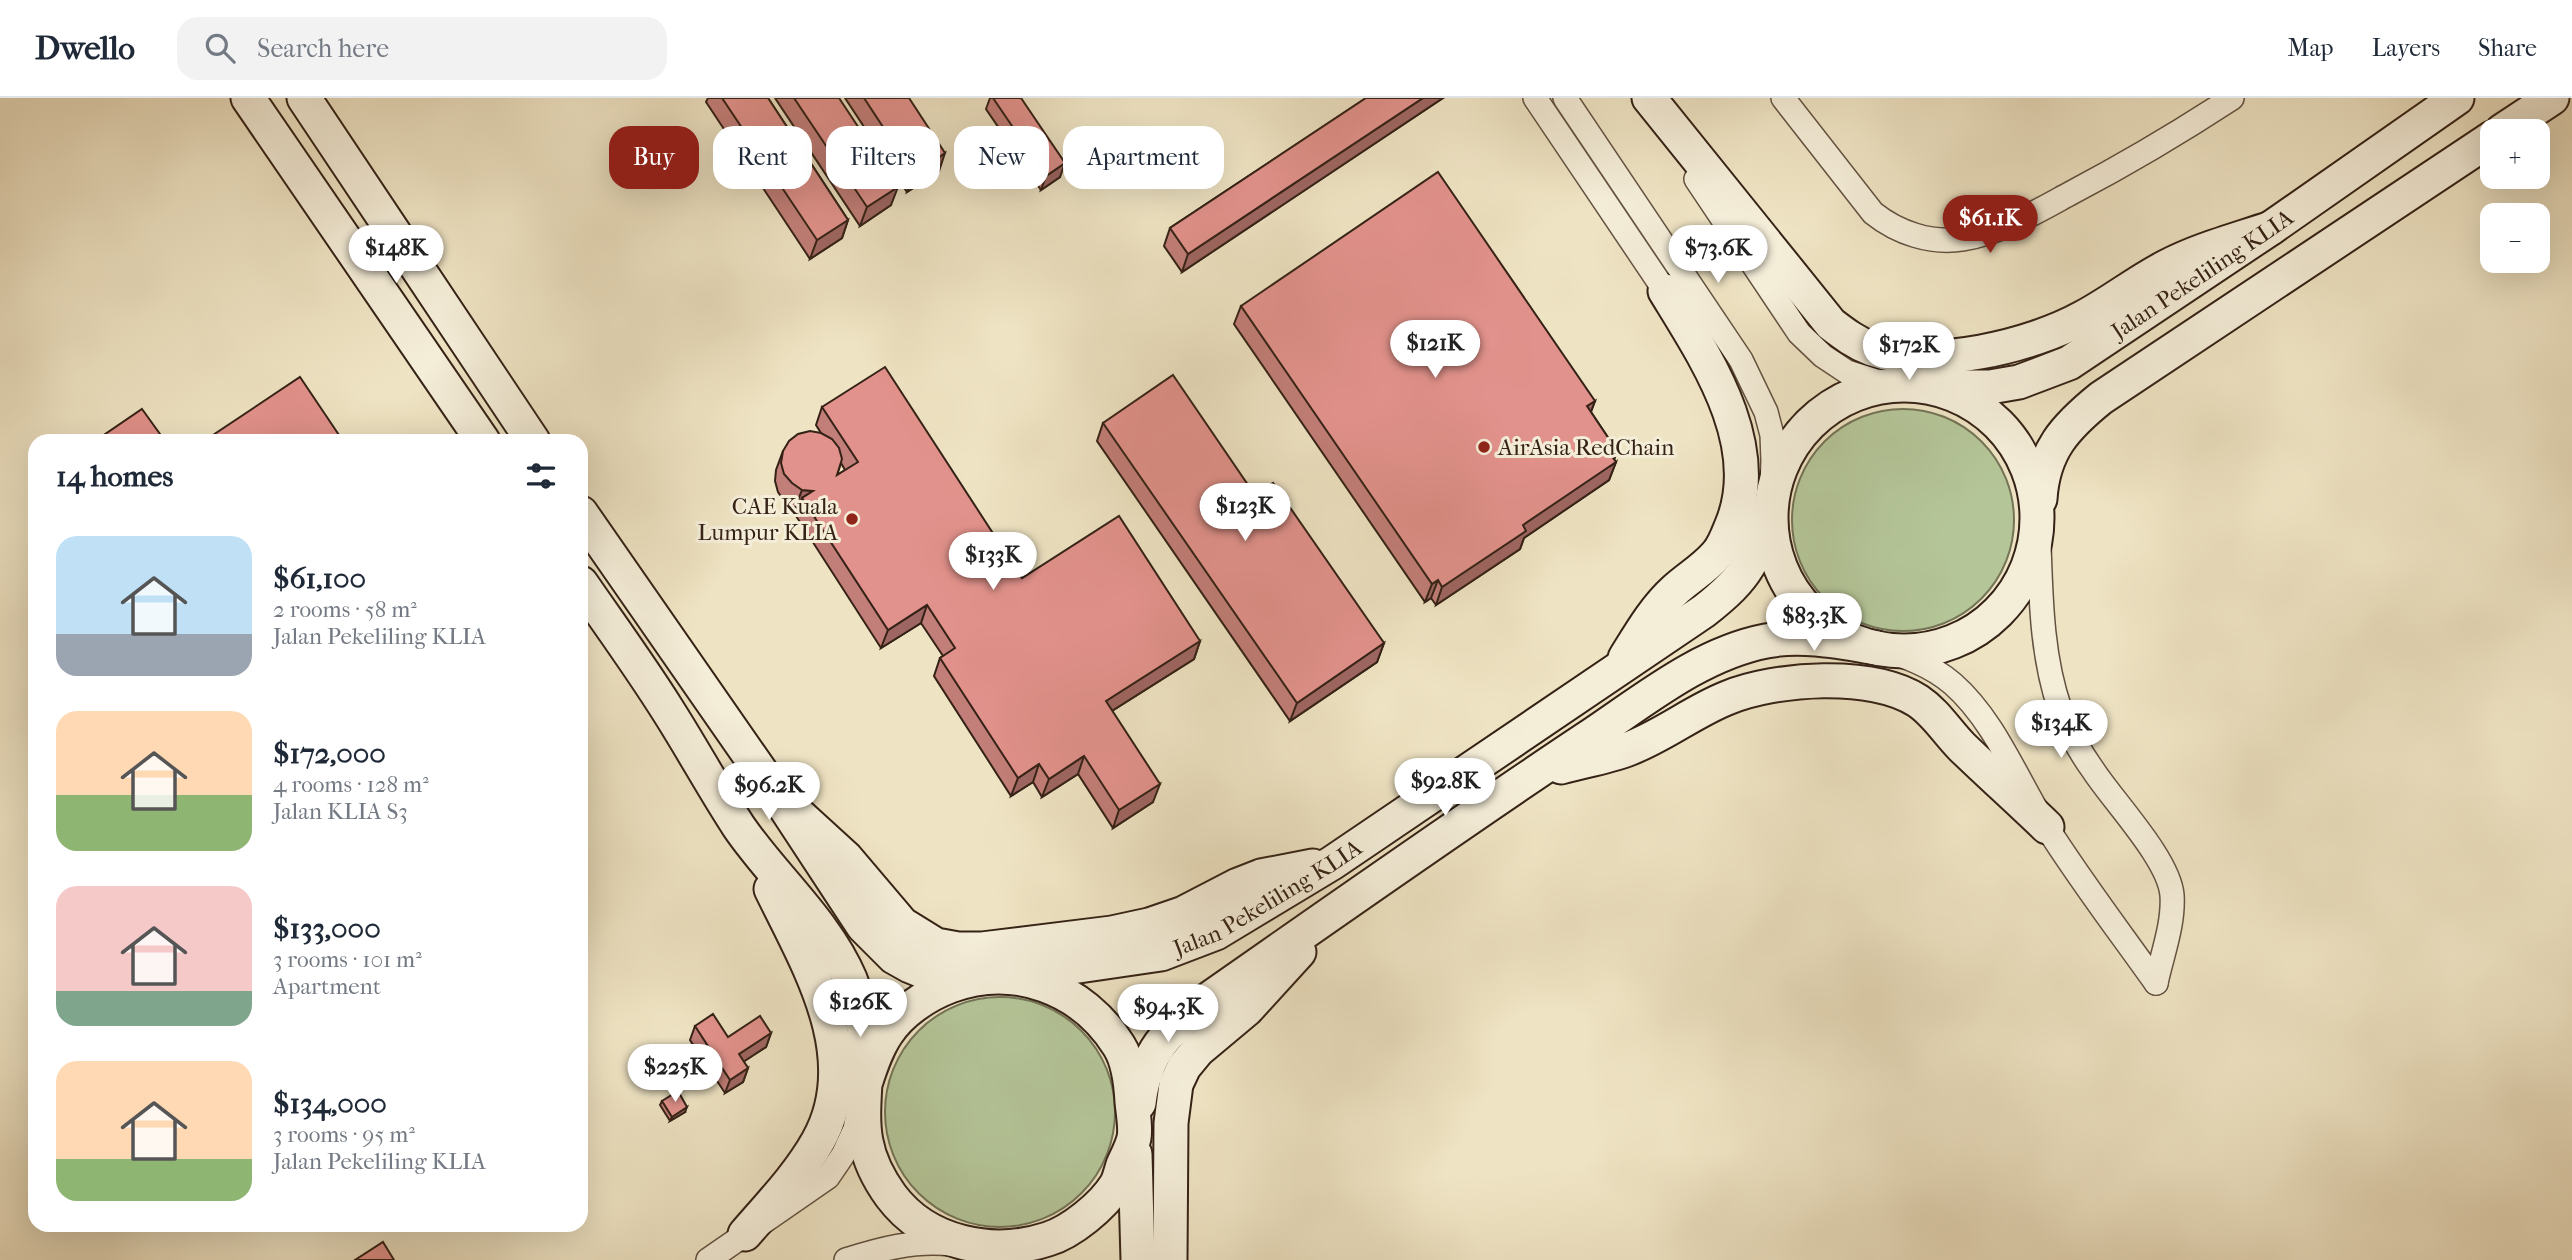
<!DOCTYPE html>
<html lang="en">
<head>
<meta charset="utf-8">
<style>
	body { margin:0; font-family:"IM FELL French Canon",serif; background:#f2f2f3; color:#1f2937; height:100vh; display:flex; flex-direction:column; font-size:26px; white-space:nowrap }
	* { box-sizing:border-box; margin:0 }
	p { font-size:23px; color:#747a83 }
	.icon { flex:none; width:38px; height:38px; fill:none; stroke:currentColor; stroke-width:2; stroke-linecap:round; stroke-linejoin:round }
	.map { position:relative; flex:1; overflow:hidden }
	.drawer { position:absolute; left:28px; top:336px; width:560px; height:798px; display:flex; flex-direction:column; background:#fff; border-radius:21px; box-shadow:0 7px 28px #0002 }
	.drawer>* { flex:none }
	.banner { position:absolute; left:609px; top:28px; width:665px; height:63px; display:flex; gap:14px }
	.controls { position:absolute; left:2480px; top:21px; display:grid; gap:14px }
	.controls a { display:grid; place-items:center; width:70px; height:70px; border-radius:14px; background:#fff; box-shadow:0 7px 28px #0002; font-size:35px }
	.price { position:absolute; translate:-50% -60px; padding:0 16px; border-radius:24px; background:#fff; color:#222; font-size:23px; line-height:46px; filter:drop-shadow(0 2px 4px #0008) }
	.price::after { content:''; position:absolute; left:50%; top:42px; width:21px; height:16px; margin-left:-10px; background:inherit; clip-path:polygon(0 0,100% 0,50% 100%) }
	.price.active { background:#8f2418; color:#fff }
	ul { padding:0; list-style:none }
	li { display:flex; align-items:center; gap:21px; height:175px; padding:0 28px }
	li span { display:grid; place-items:center; flex:none; width:196px; height:140px; border-radius:21px; color:#555 }
	li>.icon { margin-inline-start:auto }
	span .icon { width:84px; height:84px; fill:#fffc; stroke-width:1 }
	li b { font-size:30px }
	h2 { display:flex; justify-content:space-between; align-items:center; height:84px; padding:0 28px; font-size:30px }
	.pill { padding:0 24px; border-radius:21px; background:#fff; box-shadow:0 7px 28px #0002; font-size:24px; line-height:63px }
	.pill.active { background:#8f2418; color:#fff }
	header { display:flex; align-items:center; gap:42px; box-sizing:border-box; height:98px; padding:0 35px; background:#fff; border-bottom:2px solid #e0e1e3 }
	header strong { font-size:33px }
	nav { display:flex; gap:38px; margin-inline-start:auto; font-size:24px }
	.search { width:490px; height:63px; background:#f2f2f3; display:flex; align-items:center; gap:18px; box-sizing:border-box; padding:0 24px; border-radius:21px; color:#747a83; font-size:26px }
	.map>svg:first-child { display:block }
</style>
</head>
<body>
<header>
<strong>Dwello</strong>
<div class="search"><svg class="icon" aria-label="search" viewBox="0 0 24 24"><circle cx="10" cy="10" r="6"/><path d="M15 15l6 6"/></svg>Search here</div>
<nav><a>Map</a><a>Layers</a><a>Share</a></nav>
</header>
<div class="map">
<svg width="2572" height="1162" viewBox="0 0 2572 1162">
	<rect width="100%" height="100%" fill="#eee3c3"/>
	<filter id="stains"><feTurbulence type="fractalNoise" baseFrequency=".00286" numOctaves="4"/><feColorMatrix values="0 0 0 0 .2 0 0 0 0 .09 0 0 0 0 .02 0 0 0 .5 -.17"/></filter>
	<radialGradient id="worn" r=".72"><stop offset=".6" stop-color="#630" stop-opacity="0"/><stop offset="1" stop-color="#630" stop-opacity=".3"/></radialGradient>
	<g fill="#b4c598" stroke="#747457" stroke-width="2">
		<circle cx="1903" cy="422" r="111"/>
		<circle cx="1000" cy="1014" r="115"/>
	</g>
	<g fill="none" stroke-linecap="round" stroke-linejoin="round">
		<g stroke="#635241" stroke-width="26">
			<g id="street">
				<path d="M1535,0L1665,193"/>
				<path d="M1565,0L1741,262L1766,314L1772,337L1773,363L1771,408"/>
				<path d="M1783,0L1873,115C1898,135 1931,146 1963,141C2003,134 2036,114 2071,95C2126,66 2180,34 2232,0"/>
				<path d="M1696,81L1799,235L1823,258L1847,274L1876,283L1922,288"/>
				<path d="M2038,421C2041,483 2039,551 2060,611C2068,632 2080,654 2093,672C2113,703 2169,761 2172,797C2174,826 2162,857 2156,885"/>
				<path d="M1877,550C1905,558 1931,567 1953,586C1995,623 2017,682 2046,728C2080,782 2119,833 2156,885"/>
				<path d="M708,1162L828,1079L843,1057L855,1031L858,1015"/>
				<path d="M846,1162C881,1151 914,1142 951,1146"/>
			</g>
		</g>
		<g stroke="#352216" stroke-width="37">
			<g id="secondary">
				<path d="M248,0L483,343"/>
				<path d="M304,0L533,343"/>
				<path d="M1649,0L1831,226C1844,236 1856,245 1872,251C1931,272 2030,249 2084,219C2112,204 2137,184 2166,169C2198,152 2236,142 2271,130"/>
				<path d="M2502,33L2552,0"/>
				<circle cx="1904" cy="420" r="133"/>
				<path id="s1" d="M1946,289H1990L2019,284L2069,265L2271,130L2457,0"/>
				<path d="M2040,401C2043,353 2065,329 2101,300L2492,40"/>
				<path d="M581,415L777,697L863,828L894,859L910,868L932,877L966,881"/>
				<path d="M581,485C610,527 640,568 667,611C692,650 714,691 739,729C774,780 826,824 850,881C860,906 866,932 866,959C865,1016 854,1047 891,1098C927,1146 993,1159 1048,1141C1071,1134 1103,1108 1116,1087C1119,1082 1121,1073 1123,1067C1127,1058 1132,1049 1134,1040C1136,1029 1133,1015 1132,1004C1131,985 1129,964 1119,948C1083,890 1014,864 950,888C926,897 901,914 887,935C876,951 870,971 864,989"/>
				<path d="M1625,560C1640,536 1654,511 1675,492C1688,480 1704,471 1716,457C1723,450 1727,439 1731,429C1766,348 1706,260 1665,193"/>
				<path d="M1561,669C1583,663 1607,659 1628,651C1663,638 1692,614 1727,600C1775,580 1872,573 1918,603C1936,615 1947,634 1962,649C1990,676 2019,702 2047,729"/>
				<path d="M777,697L846,760L902,826L936,847L958,851H982L1112,835L1149,827L1184,815L1238,787L1261,778L1313,768"/>
				<path id="s2" d="M1024,876L1161,856L1216,835L1332,765L1704,513C1750,477 1754,463 1771,408"/>
				<path d="M1139,1005C1145,954 1167,933 1206,903C1332,815 1458,726 1586,641C1642,604 1699,556 1766,543C1803,536 1841,544 1877,550"/>
				<path d="M1135,1056L1138,1162"/>
				<path d="M745,1136C770,1107 799,1077 818,1043C865,959 808,867 771,791"/>
				<path d="M1170,1162L1171,1025L1176,986L1184,969L1198,952L1247,911L1299,854"/>
			</g>
		</g>
		<use href="#street" stroke="#f4edd8" stroke-width="23"/>
		<use href="#secondary" stroke="#f4edd8" stroke-width="33"/>
	</g>
	<g fill="#c27e78" stroke="#352216" stroke-width="2" fill-rule="evenodd">
		<path d="M708,0H768L848,122L842,140L810,161L706,4Z"/>
		<path d="M775,0H839L891,107L860,128Z"/>
		<path d="M845,0H909L939,73L907,94Z"/>
		<path d="M990,0H1021L1060,79L1041,92L986,11Z"/>
		<path d="M1366,0H1443L1182,174L1164,148L1170,130Z"/>
		<path d="M1241,208L1595,303L1591,314L1617,353L1614,362L1616,364L1609,382L1524,440L1520,451L1436,507L1431,500L1425,504L1234,226Z"/>
		<path d="M822,309L1022,480L1200,543L1194,561L1112,613L1153,704L1113,730L1078,676L1042,699L1033,684L1011,698L934,578L940,560L943,558L921,525L881,550L796,418L799,410H795L785,404L778,394L775,383L776,372L783,353L821,335L816,327ZM841,365L845,372L837,377Z"/>
		<path d="M1103,325L1255,397L1384,545L1377,564L1290,623L1097,343Z"/>
		<path d="M695,928L728,939L771,935L766,949L743,963L748,970L743,984L725,995L690,942Z"/>
		<path d="M662,1003L685,1014L670,1023L660,1007Z"/>
	</g>
	<g fill="#9e6662" stroke="#352216" stroke-width="2">
		<path d="M1423,0H1443L1182,174L1188,156Z"/>
		<path d="M945,55L939,73L907,94L914,76Z"/>
		<path d="M1065,65L1060,79L1041,92L1046,78Z"/>
		<path d="M898,89L891,107L860,128L867,109Z"/>
		<path d="M848,122L842,140L810,161L817,142Z"/>
		<path d="M1595,303L1588,321L1587,308Z"/>
		<path d="M1617,353L1612,367L1616,364L1609,382L1524,440L1520,451L1436,507L1442,489Z"/>
		<path d="M802,392L813,393L802,400L799,410H795Z"/>
		<path d="M1438,482L1431,500L1425,504L1432,486Z"/>
		<path d="M927,507L921,525L881,550L888,532Z"/>
		<path d="M1200,543L1194,561L1099,621L1106,603Z"/>
		<path d="M1384,545L1377,564L1290,623L1297,605Z"/>
		<path d="M1084,658L1078,676L1042,699L1049,681Z"/>
		<path d="M1039,666L1033,684L1011,698L1018,680Z"/>
		<path d="M1160,686L1153,704L1113,730L1119,712Z"/>
		<path d="M771,935L766,949L734,970L739,956Z"/>
		<path d="M748,970L743,984L725,995L730,982Z"/>
		<path d="M687,1009L685,1014L670,1023L672,1019Z"/>
	</g>
	<g fill="#e2928c" stroke="#352216" stroke-width="2">
		<path d="M722,0H768L848,122L817,142Z"/>
		<path d="M794,0H839L898,89L867,109Z"/>
		<path d="M864,0H909L945,55L914,76Z"/>
		<path d="M993,0H1021L1065,65L1046,78Z"/>
		<path d="M1366,0H1423L1188,156L1170,130Z"/>
		<path d="M1438,74L1595,303L1587,308L1617,353L1611,357L1616,364L1523,427L1526,433L1442,489L1438,482L1432,486L1241,208Z"/>
		<path d="M885,269L1022,480L1119,418L1200,543L1106,603L1160,686L1119,712L1084,658L1049,681L1039,666L1018,680L940,560L955,550L927,507L888,532L802,400L813,393L802,392L792,385L784,376L781,365L783,353L789,343L798,336L810,333L821,335L832,341L839,350L842,361L837,377L858,364L822,309Z"/>
		<path d="M1173,277L1255,397L1273,385L1384,545L1297,605L1103,325Z"/>
		<path d="M300,279L343,343H204Z"/>
		<path d="M142,311L165,343H95Z"/>
		<path d="M713,916L728,939L760,918L771,935L739,956L748,970L730,982L695,928Z"/>
		<path d="M678,993L687,1009L672,1019L662,1003Z"/>
		<path d="M383,1144L394,1162H355Z"/>
	</g>
	<g fill="#8f2418" stroke="#f4edd8" stroke-width="2.5">
		<circle cx="1484" cy="349" r="7"/>
		<circle cx="852" cy="421" r="7"/>
	</g>
	<g text-anchor="middle" dominant-baseline="central" stroke-width="6" stroke-linejoin="round" paint-order="stroke">
		<g font-size="23" fill="#352216" stroke="#f4edd8">
			<text stroke="none"><textPath href="#s1" startOffset="287">Jalan Pekeliling KLIA</textPath></text>
			<text stroke="none"><textPath href="#s2" startOffset="259">Jalan Pekeliling KLIA</textPath></text>
		</g>
		<g font-size="23" fill="#352216" stroke="#f4edd8" text-anchor="start">
			<text x="1498" y="349">AirAsia RedChain</text>
			<text x="838" y="408" text-anchor="end">CAE Kuala<tspan x="838" dy="26">Lumpur KLIA</tspan></text>
		</g>
	</g>
	<rect width="100%" height="100%" filter="url(#stains)"/>
	<rect width="100%" height="100%" fill="url(#worn)"/>
</svg>
<div class="controls">
<a>+</a>
<a>−</a>
</div>
<b class="price active" style="left:1990px;top:157px">$61.1K</b>
<b class="price" style="left:396px;top:187px">$148K</b>
<b class="price" style="left:1718px;top:187px">$73.6K</b>
<b class="price" style="left:1435px;top:282px">$121K</b>
<b class="price" style="left:1909px;top:284px">$172K</b>
<b class="price" style="left:1245px;top:445px">$123K</b>
<b class="price" style="left:993px;top:494px">$133K</b>
<b class="price" style="left:1814px;top:555px">$83.3K</b>
<b class="price" style="left:2061px;top:662px">$134K</b>
<b class="price" style="left:1445px;top:720px">$92.8K</b>
<b class="price" style="left:769px;top:724px">$96.2K</b>
<b class="price" style="left:860px;top:941px">$126K</b>
<b class="price" style="left:1168px;top:946px">$94.3K</b>
<b class="price" style="left:675px;top:1006px">$225K</b>
<div class="banner">
<a class="pill active">Buy</a>
<a class="pill">Rent</a>
<a class="pill">Filters</a>
<a class="pill">New</a>
<a class="pill">Apartment</a>
</div>
<section class="drawer">
<h2>14 homes<svg class="icon" aria-label="filters" viewBox="0 0 24 24"><path d="M4 7h16M4 17h16"/><circle cx="9" cy="7" r="2"/><circle cx="15" cy="17" r="2"/></svg></h2>
<ul>
<li><span style="background:linear-gradient(#bfe0f5 70%,#9aa5b1 0)"><svg class="icon" aria-label="home" viewBox="0 0 24 24"><path d="M3 11l9-7 9 7M6 9v11h12V9"/></svg></span><div><b>$61,100</b><p>2 rooms · 58 m²</p><p>Jalan Pekeliling KLIA</p></div></li>
<li><span style="background:linear-gradient(#ffd9b3 60%,#8fb573 0)"><svg class="icon" aria-label="home" viewBox="0 0 24 24"><path d="M3 11l9-7 9 7M6 9v11h12V9"/></svg></span><div><b>$172,000</b><p>4 rooms · 128 m²</p><p>Jalan KLIA S3</p></div></li>
<li><span style="background:linear-gradient(#f6c9c9 75%,#7fa58c 0)"><svg class="icon" aria-label="home" viewBox="0 0 24 24"><path d="M3 11l9-7 9 7M6 9v11h12V9"/></svg></span><div><b>$133,000</b><p>3 rooms · 101 m²</p><p>Apartment</p></div></li>
<li><span style="background:linear-gradient(#ffd9b3 70%,#8fb573 0)"><svg class="icon" aria-label="home" viewBox="0 0 24 24"><path d="M3 11l9-7 9 7M6 9v11h12V9"/></svg></span><div><b>$134,000</b><p>3 rooms · 95 m²</p><p>Jalan Pekeliling KLIA</p></div></li>
</ul>
</section>
</div>
</body>
</html>
